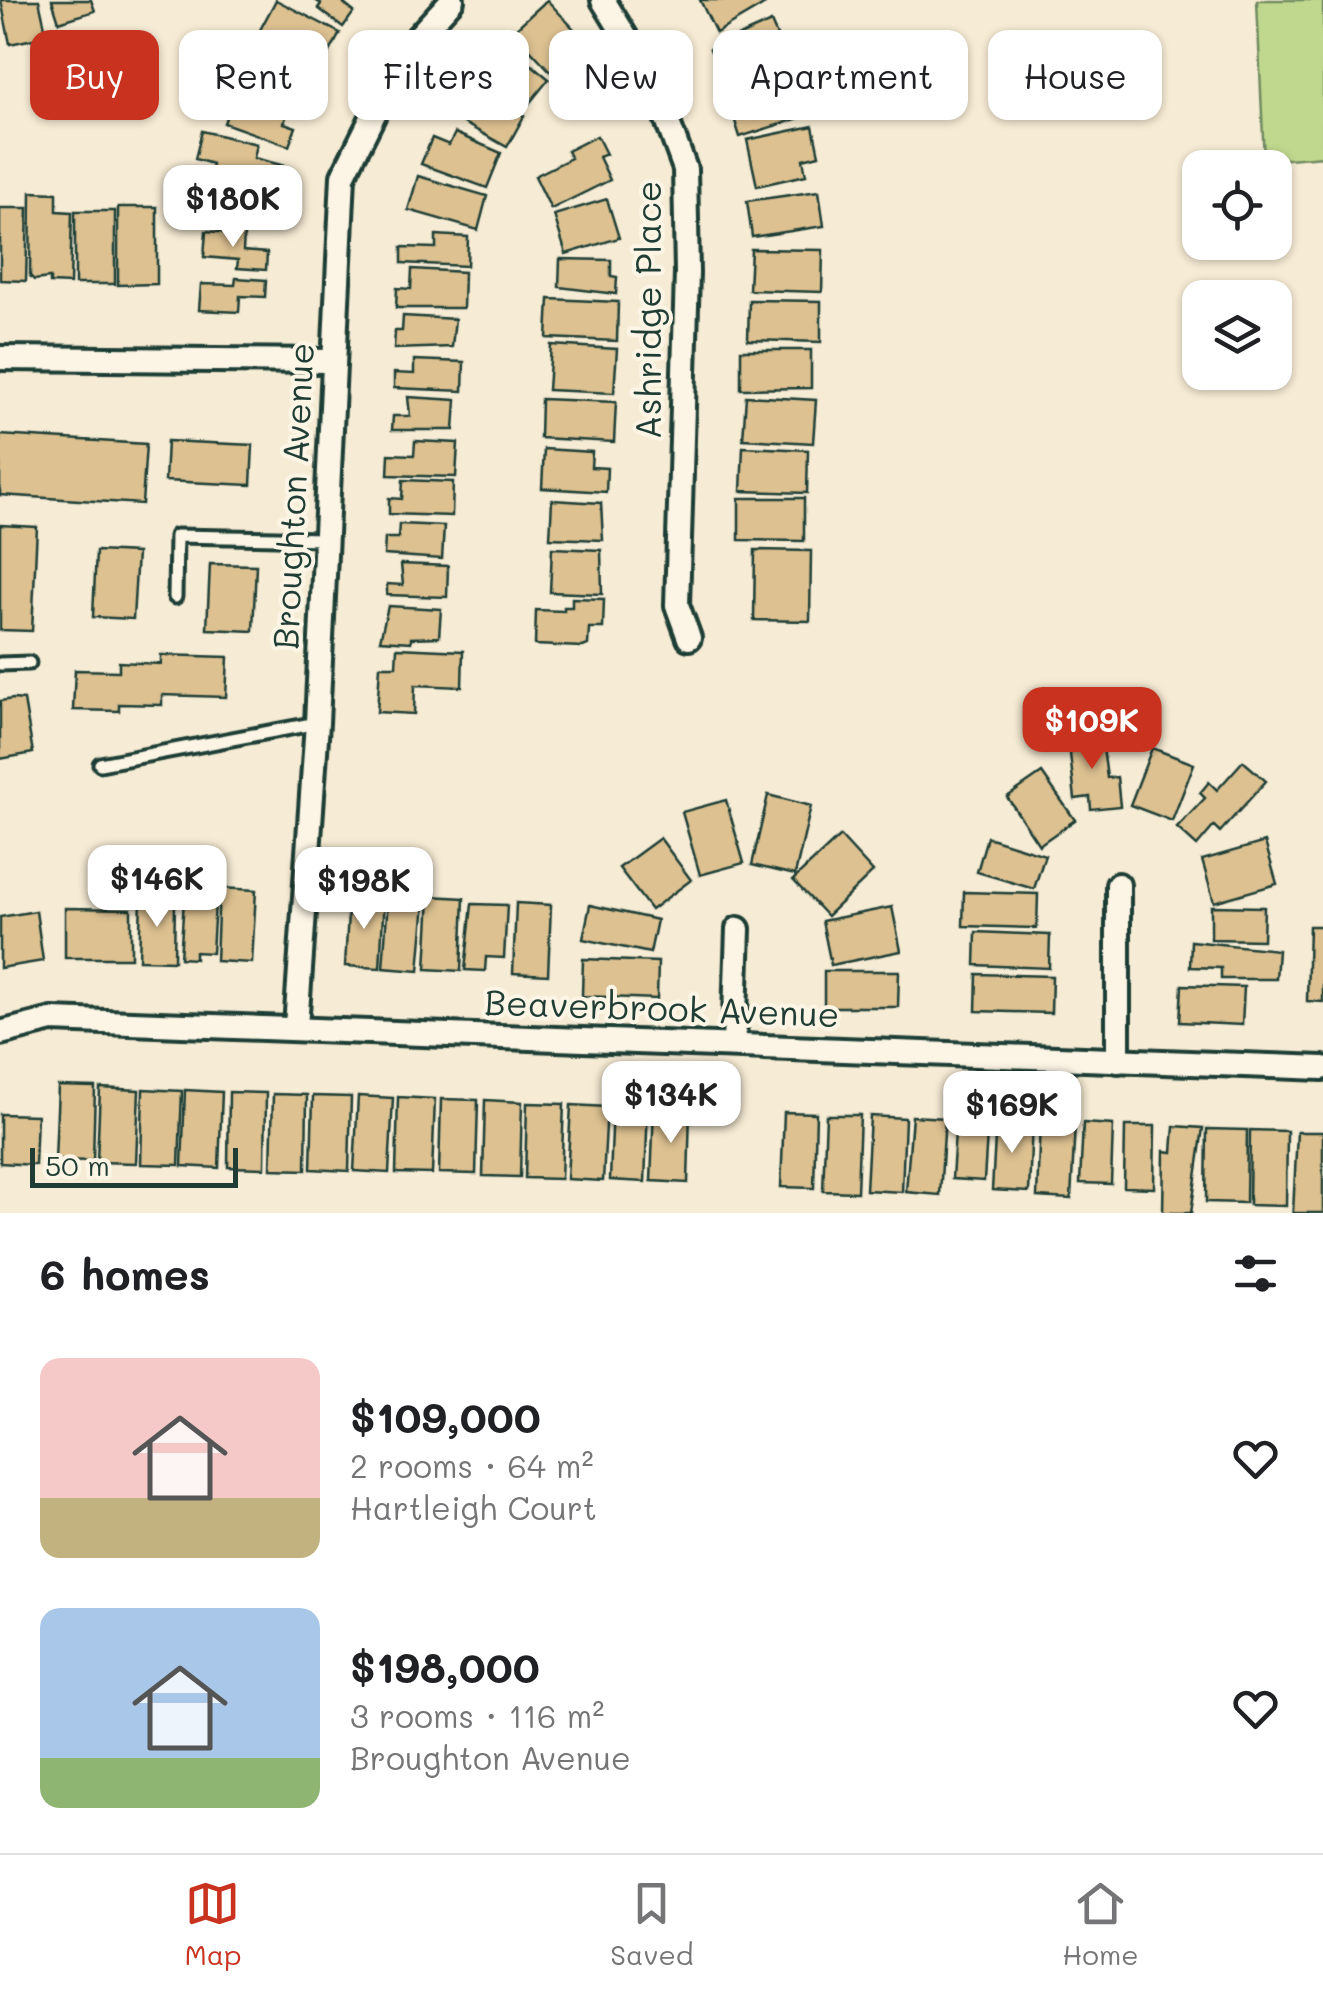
<!DOCTYPE html>
<html lang="en">
<head>
<meta charset="utf-8">
<style>
	body { margin:0; font-family:Mali,sans-serif; background:#f2f2f2; color:#202124; height:100vh; display:flex; flex-direction:column; font-size:38px; white-space:nowrap }
	* { box-sizing:border-box; margin:0 }
	p { font-size:32px; color:#757577 }
	.icon { flex:none; width:55px; height:55px; fill:none; stroke:currentColor; stroke-width:2; stroke-linecap:round; stroke-linejoin:round }
	.map { position:relative; height:1213px; overflow:hidden }
	.sheet { display:flex; flex-direction:column; background:#fff; flex:1 }
	.sheet>* { flex:none }
	.banner { position:absolute; left:30px; top:30px; width:1265px; height:90px; display:flex; gap:20px }
	.buttons { position:absolute; left:1182px; top:150px; display:grid; gap:20px }
	.buttons a { display:grid; place-items:center; width:110px; height:110px; border-radius:20px; background:#fff; box-shadow:0 2px 8px #0004; font-size:50px }
	.scale { position:absolute; left:30px; bottom:25px; width:208px; box-sizing:border-box; padding-left:10px; border:5px solid #1f3d34; border-top:0; font-size:28px; line-height:35px; white-space:nowrap; color:#1f3d34; -webkit-text-stroke:8px #fcf5e5; paint-order:stroke }
	.price { position:absolute; translate:-50% -85px; padding:0 22px; border-radius:20px; background:#fff; color:#222; font-size:32px; line-height:65px; filter:drop-shadow(0 2px 5px #0008) }
	.price::after { content:''; position:absolute; left:50%; top:60px; width:30px; height:22px; margin-left:-15px; background:inherit; clip-path:polygon(0 0,100% 0,50% 100%) }
	.price.active { background:#c8321e; color:#fff }
	ul { padding:0; list-style:none }
	li { display:flex; align-items:center; gap:30px; height:250px; padding:0 40px }
	li span { display:grid; place-items:center; flex:none; width:280px; height:200px; border-radius:20px; color:#555 }
	li>.icon { margin-inline-start:auto }
	span .icon { width:120px; height:120px; fill:#fffc; stroke-width:1 }
	li b { font-size:42px }
	h2 { display:flex; justify-content:space-between; align-items:center; height:120px; padding:0 40px; font-size:42px }
	.tag { padding:0 35px; border-radius:20px; background:#fff; box-shadow:0 2px 8px #0004; font-size:35px; line-height:90px }
	.tag.active { background:#c8321e; color:#fff }
	.dock { display:flex; justify-content:space-around; align-items:center; height:140px; border-top:2px solid #e0e0e0; background:#fff; font-size:28px; color:#757577 }
	.dock a { display:grid; justify-items:center; gap:5px }
	.dock .active { color:#c8321e }
	.map>svg:first-child { display:block }
</style>
</head>
<body>
<div class="map">
<svg width="1323" height="1213" viewBox="0 0 1323 1213">
	<rect width="100%" height="100%" fill="#f6ebd4"/>
	<filter id="ink" filterUnits="userSpaceOnUse"><feTurbulence type="fractalNoise" baseFrequency=".01" numOctaves="2"/><feDisplacementMap in="SourceGraphic" scale="20" xChannelSelector="R" yChannelSelector="G"/><feConvolveMatrix kernelMatrix="1 2 1 2 8 2 1 2 1" color-interpolation-filters="sRGB"/></filter>
	<g filter="url(#ink)">
		<path fill="#c0d88e" stroke="#708a61" stroke-width="2.5" d="M1257,0H1323V156L1264,161Z"/>
		<g fill="#ddc191" stroke="#1f3d34" stroke-width="2.5">
			<path d="M1,0H39L47,36L10,44Z"/>
			<path d="M52,0H91L95,11L59,22Z"/>
			<path d="M276,0L340,33L323,65L260,30Z"/>
			<path d="M315,0H347L344,4L354,12L343,27L318,8L321,4Z"/>
			<path d="M547,0L587,43L553,74L513,31Z"/>
			<path d="M700,0H772L716,33Z"/>
			<path d="M771,22L788,61L727,88L710,49Z"/>
			<path d="M497,36L549,79L523,111L471,69Z"/>
			<path d="M259,43L297,60L290,76L313,86L306,101L248,69Z"/>
			<path d="M816,68L828,109L740,137L727,96Z"/>
			<path d="M239,81L291,103L284,123L296,127L289,146L224,123Z"/>
			<path d="M461,81L524,116L507,147L444,112Z"/>
			<path d="M813,126L819,155L803,159L806,175L757,186L747,140Z"/>
			<path d="M202,131L257,144L254,158L285,166L280,186L211,169L212,164L195,159Z"/>
			<path d="M455,133L501,153L487,188L421,164L432,138L449,145Z"/>
			<path d="M597,136L606,154L599,157L610,180L551,209L535,176L571,158L567,151Z"/>
			<path d="M418,176L487,196L478,230L408,210Z"/>
			<path d="M203,181L255,189L253,207L265,209L262,229L198,215Z"/>
			<path d="M819,191L824,226L752,237L747,201Z"/>
			<path d="M31,192L57,193V211L72,212L70,284L50,283V278L34,280L30,276Z"/>
			<path d="M607,199L619,238L566,254L554,215Z"/>
			<path d="M118,207H157V284L118,285Z"/>
			<path d="M0,208H28L26,281L0,280Z"/>
			<rect x="75" y="211" width="40" height="73"/>
			<path d="M206,231L244,234L243,251L267,253L266,270L237,268L238,260L204,257Z"/>
			<path d="M436,235L468,237L467,266L402,263V247L436,248Z"/>
			<path d="M751,249L823,250L822,292L749,290Z"/>
			<path d="M560,259L611,260V276L617,277L616,294L559,287Z"/>
			<path d="M412,269L464,272L463,308H396L397,288L411,289Z"/>
			<path d="M236,278L266,280L265,297L240,296L239,312L199,310L201,284L235,285Z"/>
			<path d="M549,299L618,302L617,341L547,338Z"/>
			<path d="M749,300L821,301V342L748,340Z"/>
			<path d="M403,316L455,319L452,347L394,349L395,331H402Z"/>
			<path d="M551,345L617,349L614,393L548,390Z"/>
			<path d="M741,350H811V388L741,389Z"/>
			<path d="M414,360L464,362L463,391L394,388V373L414,374Z"/>
			<path d="M746,396L816,400L813,443L743,439Z"/>
			<path d="M408,397L456,400L454,430H392L393,416H410Z"/>
			<path d="M541,399L616,402L614,442L540,438Z"/>
			<path d="M0,435L146,444L142,504L0,495Z"/>
			<path d="M167,441L253,445L251,485L165,481Z"/>
			<path d="M415,441L458,443L456,477L388,475L389,454L414,455Z"/>
			<path d="M743,447L808,450L807,493L741,491Z"/>
			<path d="M544,449L592,452L591,467L607,468L606,492L542,488Z"/>
			<path d="M403,480L453,482L452,516L389,514V498L402,499Z"/>
			<path d="M739,498H804V541L739,540Z"/>
			<path d="M552,500L601,503L603,540L550,538Z"/>
			<path d="M399,524L444,526L442,559L384,555L385,538H398Z"/>
			<path d="M0,525L37,527L32,631L0,630Z"/>
			<path d="M552,548L601,550L602,594L550,592Z"/>
			<path d="M755,550L811,551L810,621L754,620Z"/>
			<path d="M96,551L137,553L133,619L93,617Z"/>
			<path d="M210,564L256,565L253,631L207,629Z"/>
			<path d="M401,564L448,566L447,597L387,595V584L403,585Z"/>
			<path d="M572,598L604,599L603,628H589L588,645L583,647L535,645L536,610L564,611V607H572Z"/>
			<path d="M388,606L441,609L439,637L411,638V642L380,640Z"/>
			<path d="M397,648L463,651L462,687L415,685L414,714L377,712L380,666H396Z"/>
			<path d="M161,655L228,657L226,697L162,695V705L119,704V711L73,710L75,670L119,671V662L161,664Z"/>
			<path d="M13,699L24,700L33,753L0,759V701Z"/>
			<path d="M1101,732L1107,778L1117,777L1120,806L1091,809L1090,797L1075,799L1068,736Z"/>
			<path d="M1152,748L1194,764L1172,821L1130,805Z"/>
			<path d="M1243,761L1266,781L1220,832L1214,826L1197,846L1177,828L1205,798L1200,793L1209,782L1217,790Z"/>
			<path d="M1042,773L1075,820L1039,845L1007,797Z"/>
			<path d="M768,795L811,806L795,875L752,865Z"/>
			<path d="M726,800L744,863L700,875L682,812Z"/>
			<path d="M840,836L873,872L827,916L793,880Z"/>
			<path d="M987,837L1045,855L1034,889L977,872Z"/>
			<path d="M660,838L691,880L651,910L619,868Z"/>
			<path d="M1265,842L1277,884L1214,902L1202,860Z"/>
			<path d="M219,888L256,890L252,963L216,961Z"/>
			<path d="M964,892L1038,894L1037,928L963,926Z"/>
			<path d="M349,895L384,897L380,968L345,966Z"/>
			<path d="M430,896L464,898L461,971L426,969Z"/>
			<path d="M141,899L175,900L174,961L139,960Z"/>
			<path d="M388,899L425,902L419,971L383,968Z"/>
			<path d="M184,900L215,902L212,953L195,952V959L180,958Z"/>
			<path d="M516,903L551,905L548,975L513,973Z"/>
			<path d="M472,904L507,905L504,958L486,957L485,971L465,970Z"/>
			<path d="M590,905L657,920L650,953L583,939Z"/>
			<path d="M1211,906L1264,907L1263,940L1211,939Z"/>
			<path d="M892,907L901,951L831,965L822,921Z"/>
			<path d="M65,908L131,909V958H65Z"/>
			<path d="M36,911L43,961L0,968V917Z"/>
			<path d="M1309,926H1323V1002L1307,1001Z"/>
			<path d="M976,932L1050,935L1049,968L975,965Z"/>
			<path d="M1191,941L1278,950L1276,979H1221V968L1190,967Z"/>
			<path d="M583,959L658,962L657,999L582,996Z"/>
			<path d="M824,971H899L898,1007H824Z"/>
			<path d="M977,974L1052,976L1051,1013L976,1011Z"/>
			<path d="M1182,985L1244,987L1242,1025L1180,1022Z"/>
			<path d="M58,1086L95,1087L93,1161L55,1160Z"/>
			<path d="M100,1088L139,1090L136,1163L97,1162Z"/>
			<path d="M143,1089L182,1091L179,1165L141,1164Z"/>
			<path d="M185,1090L222,1092L219,1168L182,1166Z"/>
			<path d="M229,1092L266,1093L265,1168L228,1167Z"/>
			<path d="M273,1094L307,1095L306,1170L271,1169Z"/>
			<path d="M313,1096L351,1097L349,1171L311,1169Z"/>
			<path d="M358,1096L393,1098L389,1173L354,1171Z"/>
			<path d="M398,1097L435,1099L432,1174L396,1173Z"/>
			<path d="M441,1099L478,1100L476,1174L439,1173Z"/>
			<path d="M485,1100L522,1102L520,1177L483,1176Z"/>
			<path d="M527,1103L564,1104L561,1179L525,1178Z"/>
			<path d="M571,1105L607,1107L603,1181L567,1179Z"/>
			<path d="M613,1105L648,1107L645,1182L610,1180Z"/>
			<path d="M654,1109L690,1110L688,1183L651,1181Z"/>
			<path d="M784,1112L816,1113L814,1188L781,1187Z"/>
			<path d="M0,1114L37,1115L35,1165L0,1163Z"/>
			<path d="M826,1115H860L857,1192L823,1191Z"/>
			<path d="M870,1116L905,1118L902,1192L866,1190Z"/>
			<path d="M912,1116L945,1118L940,1195L906,1192Z"/>
			<path d="M956,1116L988,1117L984,1181L952,1179Z"/>
			<path d="M996,1120L1032,1122L1029,1192L992,1190Z"/>
			<path d="M1040,1122L1075,1124L1071,1199L1037,1197Z"/>
			<path d="M1083,1123L1113,1125L1111,1184L1080,1183Z"/>
			<path d="M1125,1126H1155L1154,1188L1124,1187Z"/>
			<path d="M1174,1126L1203,1128L1191,1213H1163L1164,1151L1172,1152Z"/>
			<path d="M1207,1129L1247,1130L1246,1203L1206,1202Z"/>
			<path d="M1250,1130L1287,1131L1286,1206L1249,1205Z"/>
			<path d="M1297,1132H1323V1213H1293Z"/>
		</g>
		<g fill="none" stroke-linecap="round" stroke-linejoin="round">
			<g stroke="#1f3d34" stroke-width="19">
				<g id="service">
					<path d="M175,597L176,536L323,539"/>
					<path d="M0,664L29,663"/>
					<path d="M100,764L317,723"/>
				</g>
			</g>
			<g stroke="#1f3d34" stroke-width="30">
				<g id="minor">
					<path d="M603,0L653,82L685,169L687,273L677,605L689,638"/>
					<path d="M0,358L333,361"/>
					<path d="M296,1027L317,723L343,176L406,50L452,0"/>
					<path d="M0,1033L52,1020L1323,1068"/>
					<path d="M734,1045L738,929"/>
					<path d="M1118,1061V885"/>
				</g>
			</g>
			<use href="#service" stroke="#fcf5e5" stroke-width="11"/>
			<use href="#minor" stroke="#fcf5e5" stroke-width="22"/>
		</g>
	</g>
	<g text-anchor="middle" dominant-baseline="central" stroke-width="8" stroke-linejoin="round" paint-order="stroke">
		<g font-size="35" fill="#1f3d34" stroke="#fcf5e5">
			<text transform="translate(647 310) rotate(-90)">Ashridge Place</text>
			<text transform="translate(292 496) rotate(-87)">Broughton Avenue</text>
			<text transform="translate(662 1007) rotate(2)">Beaverbrook Avenue</text>
		</g>
	</g>
</svg>
<div class="buttons">
<a><svg class="icon" aria-label="locate" viewBox="0 0 24 24"><circle cx="12" cy="12" r="6"/><path d="M12 2v4M12 18v4M2 12h4M18 12h4"/></svg></a>
<a><svg class="icon" aria-label="layers" viewBox="0 0 24 24"><path d="M12 4l9 5-9 5-9-5zM3 14l9 5 9-5"/></svg></a>
</div>
<div class="scale">50 m</div>
<b class="price" style="left:233px;top:250px">$180K</b>
<b class="price active" style="left:1092px;top:772px">$109K</b>
<b class="price" style="left:157px;top:930px">$146K</b>
<b class="price" style="left:364px;top:932px">$198K</b>
<b class="price" style="left:671px;top:1146px">$134K</b>
<b class="price" style="left:1012px;top:1156px">$169K</b>
<div class="banner">
<a class="tag active">Buy</a>
<a class="tag">Rent</a>
<a class="tag">Filters</a>
<a class="tag">New</a>
<a class="tag">Apartment</a>
<a class="tag">House</a>
</div>
</div>
<section class="sheet">
<h2>6 homes<svg class="icon" aria-label="filters" viewBox="0 0 24 24"><path d="M4 7h16M4 17h16"/><circle cx="9" cy="7" r="2"/><circle cx="15" cy="17" r="2"/></svg></h2>
<ul>
<li><span style="background:linear-gradient(#f6c9c9 70%,#c2b280 0)"><svg class="icon" aria-label="home" viewBox="0 0 24 24"><path d="M3 11l9-7 9 7M6 9v11h12V9"/></svg></span><div><b>$109,000</b><p>2 rooms · 64 m²</p><p>Hartleigh Court</p></div><svg class="icon" aria-label="heart" viewBox="0 0 24 24"><path d="M12 20l-8-8c-3-5 5-10 8-4 3-6 11-1 8 4z"/></svg></li>
<li><span style="background:linear-gradient(#a9c7e8 75%,#8fb573 0)"><svg class="icon" aria-label="home" viewBox="0 0 24 24"><path d="M3 11l9-7 9 7M6 9v11h12V9"/></svg></span><div><b>$198,000</b><p>3 rooms · 116 m²</p><p>Broughton Avenue</p></div><svg class="icon" aria-label="heart" viewBox="0 0 24 24"><path d="M12 20l-8-8c-3-5 5-10 8-4 3-6 11-1 8 4z"/></svg></li>
</ul>
</section>
<nav class="dock">
<a class="active"><svg class="icon" aria-label="map" viewBox="0 0 24 24"><path d="M3 6l6-2 6 2 6-2v14l-6 2-6-2-6 2zM9 4v14M15 6v14"/></svg>Map</a>
<a><svg class="icon" aria-label="saved" viewBox="0 0 24 24"><path d="M7 4h10v16l-5-4-5 4z"/></svg>Saved</a>
<a><svg class="icon" aria-label="home" viewBox="0 0 24 24"><path d="M3 11l9-7 9 7M6 9v11h12V9"/></svg>Home</a>
</nav>
</body>
</html>
